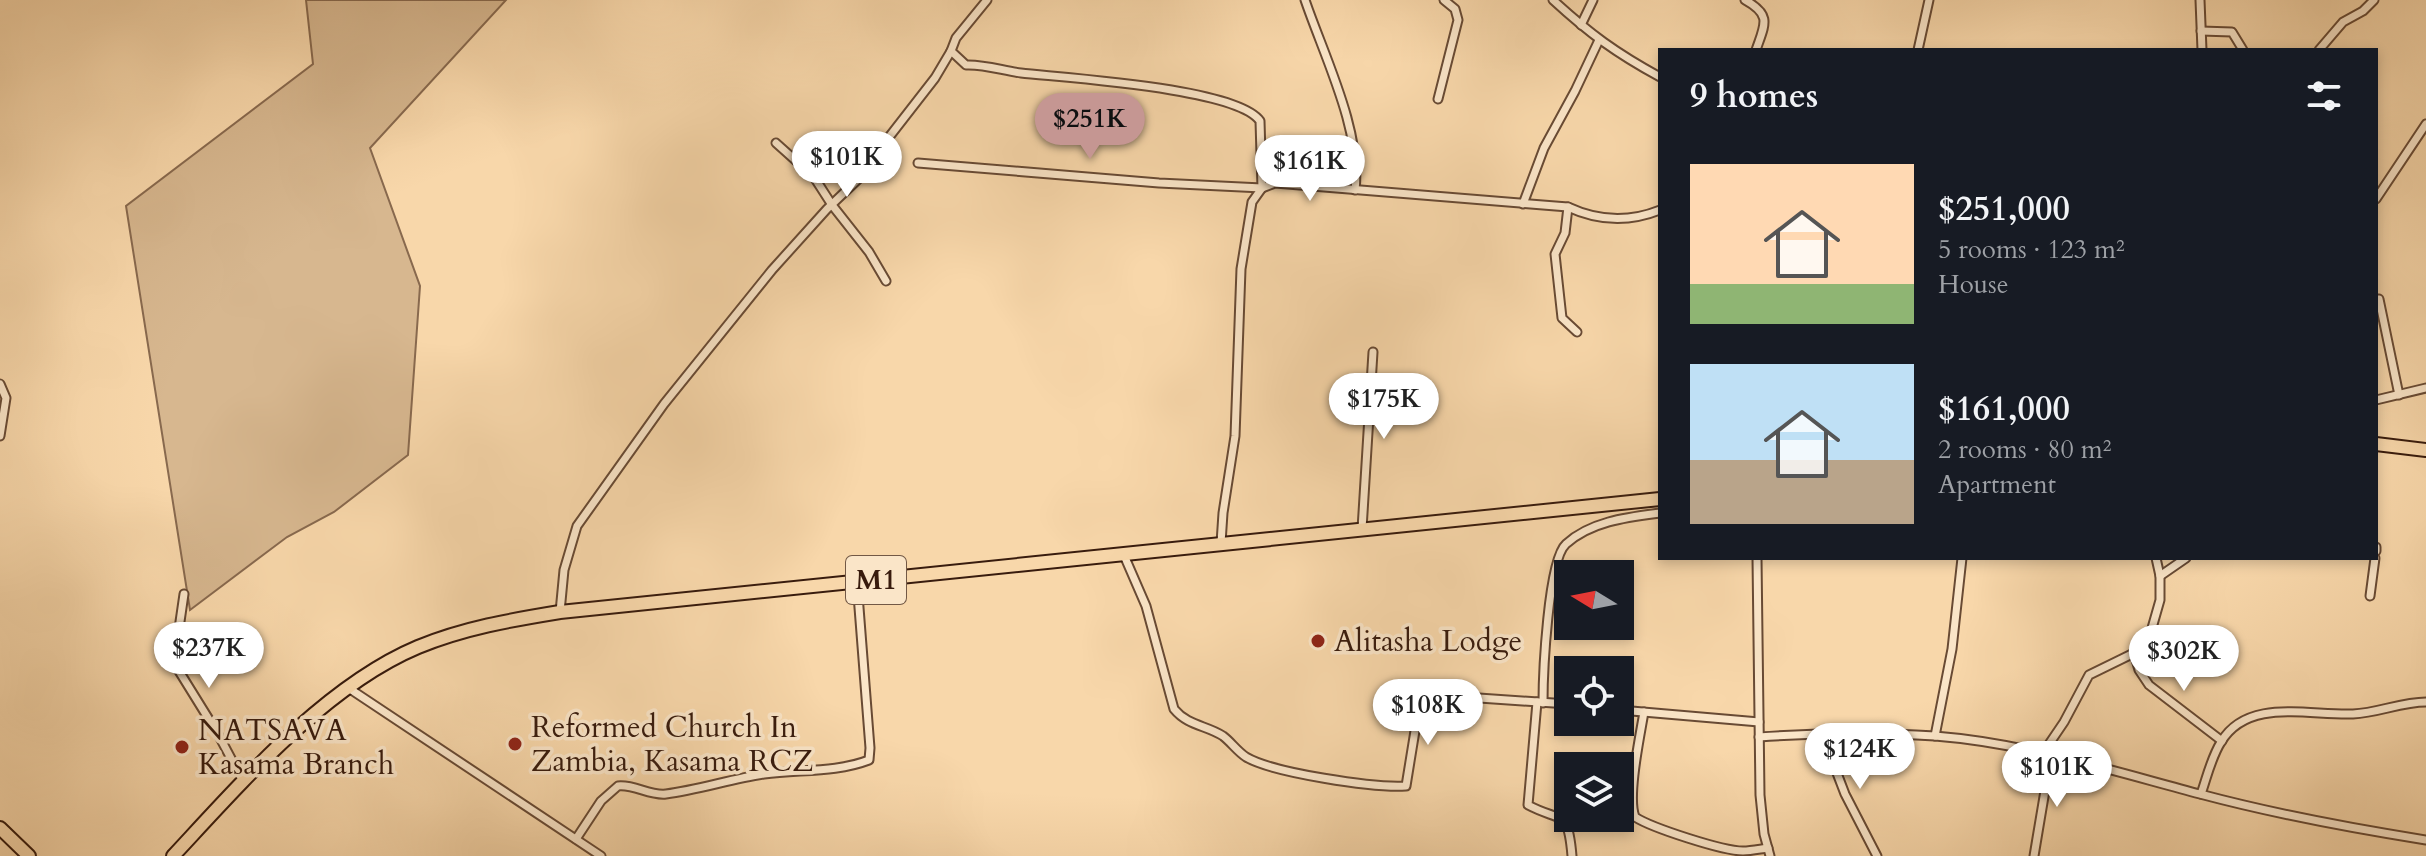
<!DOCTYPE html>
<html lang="en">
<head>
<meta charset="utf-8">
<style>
	body { margin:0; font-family:Cardo,serif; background:#20242c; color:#f1f3f6; height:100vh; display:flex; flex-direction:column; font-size:30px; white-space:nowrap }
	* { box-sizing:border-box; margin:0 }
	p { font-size:26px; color:#9ea1a6 }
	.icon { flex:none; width:44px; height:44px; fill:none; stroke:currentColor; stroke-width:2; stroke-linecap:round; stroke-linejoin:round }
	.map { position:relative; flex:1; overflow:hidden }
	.side { position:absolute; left:1658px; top:48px; width:720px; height:512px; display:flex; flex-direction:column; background:#171b24; border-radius:0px; box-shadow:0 4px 12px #0003 }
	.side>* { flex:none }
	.needle { width:52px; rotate:280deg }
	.fabs { position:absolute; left:1554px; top:560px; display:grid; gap:16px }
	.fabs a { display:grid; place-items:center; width:80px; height:80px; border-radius:0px; background:#171b24; box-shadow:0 4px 12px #0003; font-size:40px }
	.price { position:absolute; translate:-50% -68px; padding:0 18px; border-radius:28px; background:#fff; color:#222; font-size:26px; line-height:52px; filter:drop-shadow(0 2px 4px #0008) }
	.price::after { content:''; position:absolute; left:50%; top:48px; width:24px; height:18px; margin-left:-12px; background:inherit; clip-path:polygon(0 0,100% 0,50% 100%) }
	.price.active { background:#c59692; color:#111 }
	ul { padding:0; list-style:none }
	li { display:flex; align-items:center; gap:24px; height:200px; padding:0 32px }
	li span { display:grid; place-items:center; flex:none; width:224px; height:160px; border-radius:0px; color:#555 }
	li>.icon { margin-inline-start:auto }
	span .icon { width:96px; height:96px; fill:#fffc; stroke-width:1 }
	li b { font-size:34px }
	h2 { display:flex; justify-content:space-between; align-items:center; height:96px; padding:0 32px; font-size:34px }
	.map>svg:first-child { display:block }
</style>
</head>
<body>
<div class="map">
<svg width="2426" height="856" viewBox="0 0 2426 856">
	<rect width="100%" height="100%" fill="#f8d7aa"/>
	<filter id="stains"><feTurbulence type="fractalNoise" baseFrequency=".0025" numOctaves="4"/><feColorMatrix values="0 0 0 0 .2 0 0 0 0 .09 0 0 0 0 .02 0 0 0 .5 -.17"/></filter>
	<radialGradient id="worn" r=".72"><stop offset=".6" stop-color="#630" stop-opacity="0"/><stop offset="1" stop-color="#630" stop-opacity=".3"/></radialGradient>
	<path fill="#d7b78f" stroke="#88694e" stroke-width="2" d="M306,0H506L370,148L420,286L408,455L334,512L287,537L190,610L126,206L313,64Z"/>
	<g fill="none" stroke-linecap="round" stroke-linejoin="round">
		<g stroke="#684a34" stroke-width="11">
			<g id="minor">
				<path d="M987,0L956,38L951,51L966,65C984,64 1004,71 1021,73C1066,78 1237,88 1260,121L1262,188L1252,202L1241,269L1235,436L1223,513L1221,543"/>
				<path d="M1305,0C1324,56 1362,131 1355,190"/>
				<path d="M1553,0C1590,34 1616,53 1660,77"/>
				<path d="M1745,0C1772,15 1765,24 1756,50"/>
				<path d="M2200,0L2202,50"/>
				<path d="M1581,25L1593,0"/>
				<path d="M2201,31L2232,32L2243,50"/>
				<path d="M1918,50L1929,0"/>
				<path d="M2319,50L2343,22L2363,11L2374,0"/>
				<path d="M1438,99L1458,20L1455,9L1444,0"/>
				<path d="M776,143L814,177L832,205L869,252L886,281"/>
				<path d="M918,163L1159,183L1262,188L1275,183L1568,207C1598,221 1630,222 1660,210"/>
				<path d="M2376,199L2426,124"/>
				<path d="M1523,204L1544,148L1575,91L1599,40"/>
				<path d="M1568,207L1565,233L1555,254L1562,318L1577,332"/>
				<path d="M2379,299L2399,395"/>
				<path d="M0,384L6,398L0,436"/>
				<path d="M2376,400L2426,388"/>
				<path d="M1362,529L1373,352"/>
				<path d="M2376,547V551"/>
				<path d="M1123,553L1146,606L1174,709C1188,726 1206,725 1223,736C1231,742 1237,751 1246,757C1273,773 1374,788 1406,786L1421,694L1568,704"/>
				<path d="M1757,558L1760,795L1764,834L1770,856"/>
				<path d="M2160,576L2186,558"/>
				<path d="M184,594L174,663L218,734L243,781"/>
				<path d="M2370,596L2375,558"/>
				<path d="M560,612L564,570L577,526L664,404L772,270L827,209L873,165L886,141L935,78L951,51"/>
				<path d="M2134,653L2139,670L2149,685L2222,741"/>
				<path d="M347,687L601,856"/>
				<path d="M1537,702L1528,805C1562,823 1568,808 1572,856"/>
				<path d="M1543,703C1543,675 1548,560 1566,544C1591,521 1629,517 1660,513"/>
				<path d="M1620,710L1759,722"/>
				<path d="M1644,712C1640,736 1627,797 1635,817C1652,828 1723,851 1743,851C1751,851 1760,849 1768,848"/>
				<path d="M1822,734L1845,794L1877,856"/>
				<path d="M1935,736L1952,649L1962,558"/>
				<path d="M1759,737C1817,733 1876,732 1935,736C2025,743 2113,771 2200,794C2275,814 2350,828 2426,840"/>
				<path d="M2043,753L2064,722L2089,675L2134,653L2148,642L2160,600V576L2156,558"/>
				<path d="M2201,794C2207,777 2211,758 2221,742C2248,697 2310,716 2353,714C2378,713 2401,702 2426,702"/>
				<path d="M576,839L601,801L618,786C634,784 650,796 666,794C698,790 731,779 764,774C799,769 835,773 869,760L870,748L857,582"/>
				<path d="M2034,856L2051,755"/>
			</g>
		</g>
		<g stroke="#381b0d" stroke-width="16">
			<g id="primary">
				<path d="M2376,444L2426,450"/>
				<path d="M0,828L29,856"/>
				<path d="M173,856C241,783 325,686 418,647C464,628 511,620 560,612L1660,499"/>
			</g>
		</g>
		<use href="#minor" stroke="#fae5c8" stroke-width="7"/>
		<use href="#primary" stroke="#f8d7aa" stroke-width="12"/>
	</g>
	<g fill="#8f2418" stroke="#fae5c8" stroke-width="3">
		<circle cx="1318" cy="641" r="8"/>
		<circle cx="515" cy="744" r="8"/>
		<circle cx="182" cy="747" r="8"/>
	</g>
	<g text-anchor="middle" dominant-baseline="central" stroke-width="7" stroke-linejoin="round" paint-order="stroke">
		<rect fill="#fae5c8" stroke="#725845" stroke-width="2" x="846" y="556" width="60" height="48" rx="6"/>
		<g font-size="28" font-weight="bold" fill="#381b0d">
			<text x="876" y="580">M1</text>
		</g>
		<g font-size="30" fill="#381b0d" stroke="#fae5c8" text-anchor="start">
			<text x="1334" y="641">Alitasha Lodge</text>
			<text x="531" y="727">Reformed Church In<tspan x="531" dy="34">Zambia, Kasama RCZ</tspan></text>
			<text x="198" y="730">NATSAVA<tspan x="198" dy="34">Kasama Branch</tspan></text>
		</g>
	</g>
	<rect width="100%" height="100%" filter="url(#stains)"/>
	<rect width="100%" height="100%" fill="url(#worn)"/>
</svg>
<div class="fabs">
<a><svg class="needle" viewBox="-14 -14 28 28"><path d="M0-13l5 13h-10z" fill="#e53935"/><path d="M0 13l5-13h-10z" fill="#9ea1a6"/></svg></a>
<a><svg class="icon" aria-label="locate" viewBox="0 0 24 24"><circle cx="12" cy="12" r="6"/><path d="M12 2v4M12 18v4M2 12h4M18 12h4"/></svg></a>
<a><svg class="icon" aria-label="layers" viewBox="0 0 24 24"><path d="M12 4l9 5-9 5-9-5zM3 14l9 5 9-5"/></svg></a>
</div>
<b class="price active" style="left:1090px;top:161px">$251K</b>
<b class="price" style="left:847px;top:199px">$101K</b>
<b class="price" style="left:1310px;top:203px">$161K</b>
<b class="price" style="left:1384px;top:441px">$175K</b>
<b class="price" style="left:209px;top:690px">$237K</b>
<b class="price" style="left:2184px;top:693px">$302K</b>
<b class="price" style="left:1428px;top:747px">$108K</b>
<b class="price" style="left:1860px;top:791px">$124K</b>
<b class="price" style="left:2057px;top:809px">$101K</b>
<section class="side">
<h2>9 homes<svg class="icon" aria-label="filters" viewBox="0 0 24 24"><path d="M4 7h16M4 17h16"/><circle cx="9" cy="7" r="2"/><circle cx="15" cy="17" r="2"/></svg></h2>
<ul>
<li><span style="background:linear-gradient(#ffd9b3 75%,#8fb573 0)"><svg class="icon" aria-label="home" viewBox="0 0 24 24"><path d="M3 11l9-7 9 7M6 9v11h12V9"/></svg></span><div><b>$251,000</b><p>5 rooms · 123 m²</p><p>House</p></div></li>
<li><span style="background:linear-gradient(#bfe0f5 60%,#b9a48a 0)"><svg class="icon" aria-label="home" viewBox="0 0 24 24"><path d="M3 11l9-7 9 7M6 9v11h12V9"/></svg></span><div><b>$161,000</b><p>2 rooms · 80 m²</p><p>Apartment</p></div></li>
</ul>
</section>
</div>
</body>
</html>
